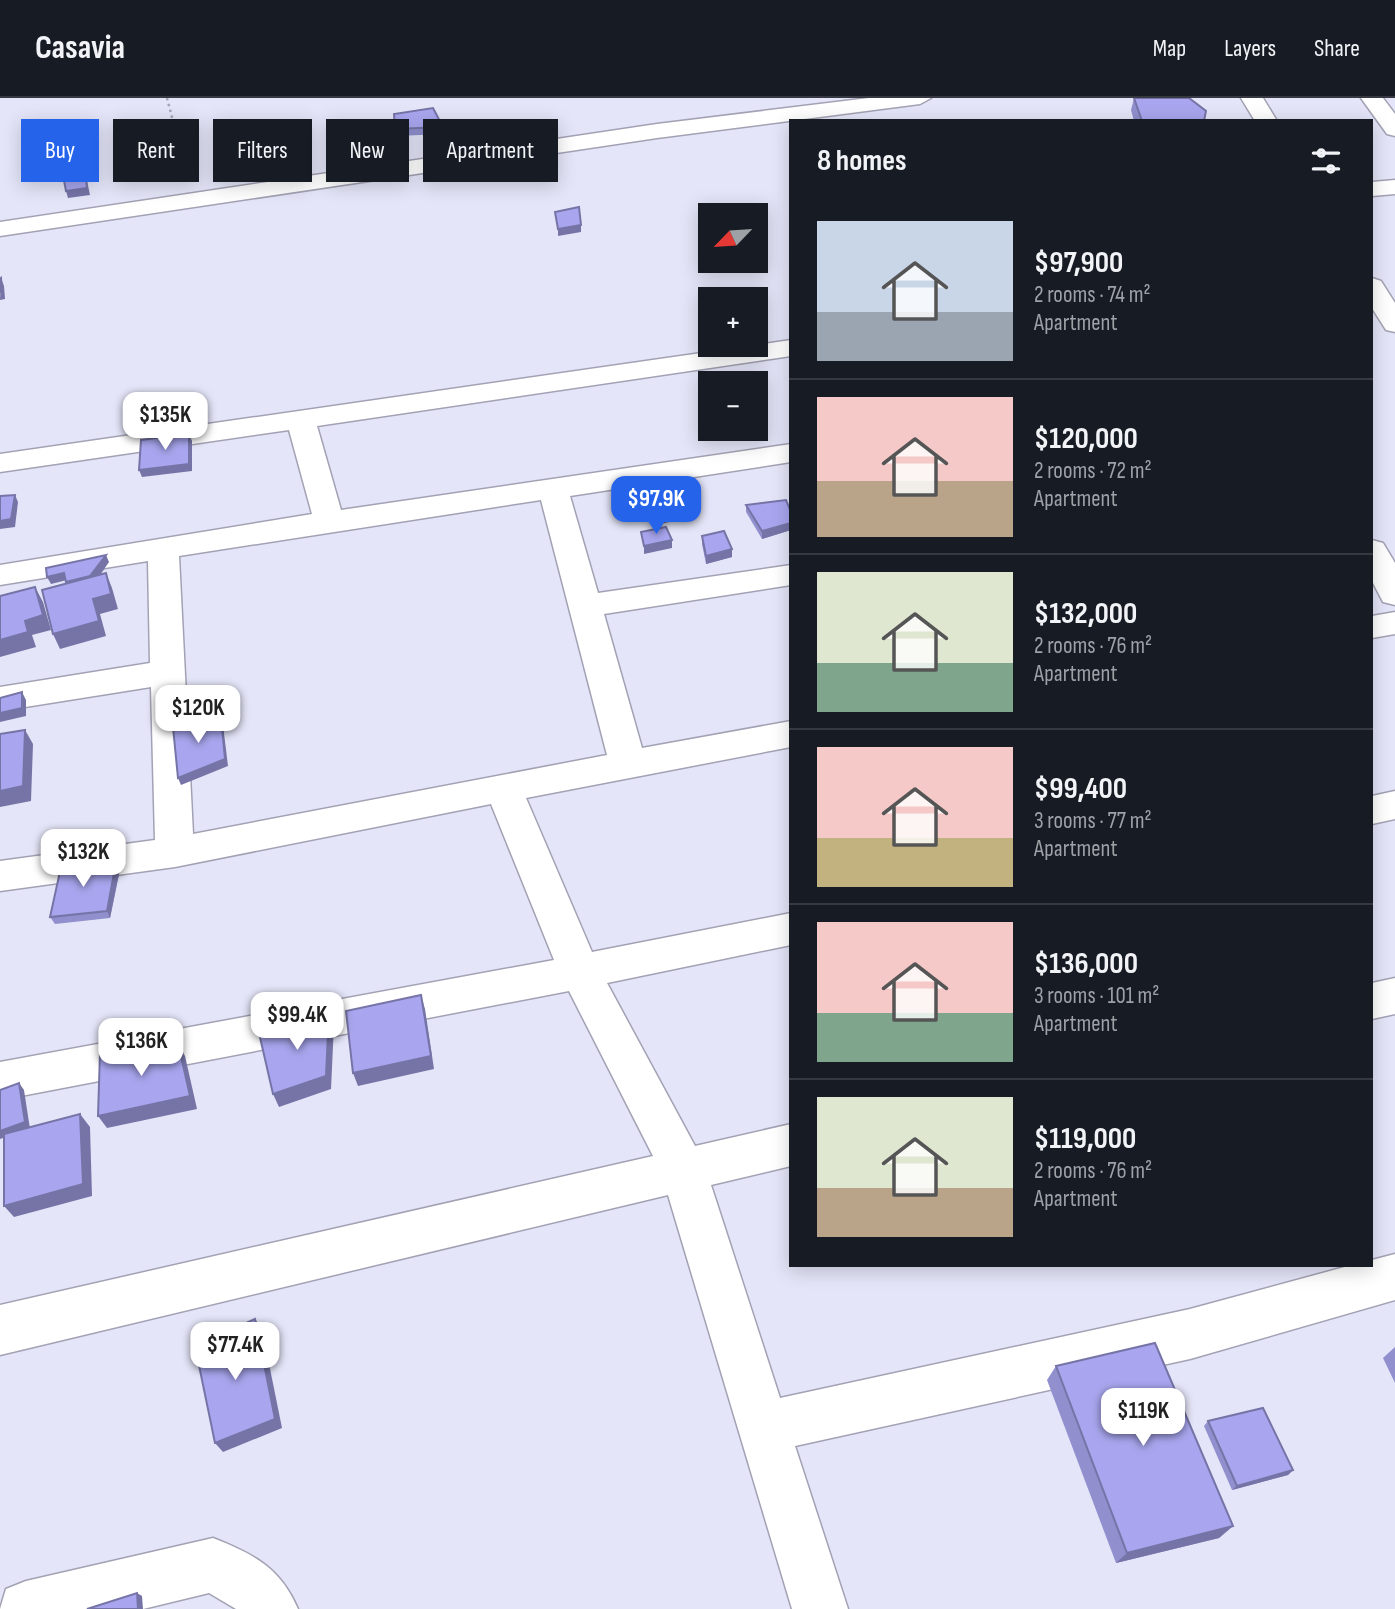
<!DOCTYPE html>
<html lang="en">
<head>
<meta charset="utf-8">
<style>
	body { margin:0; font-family:"Sofia Sans Condensed",sans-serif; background:#20242c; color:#f1f3f6; height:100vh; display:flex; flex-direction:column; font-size:26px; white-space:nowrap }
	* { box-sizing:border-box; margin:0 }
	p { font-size:23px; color:#9ea1a6 }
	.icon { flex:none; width:38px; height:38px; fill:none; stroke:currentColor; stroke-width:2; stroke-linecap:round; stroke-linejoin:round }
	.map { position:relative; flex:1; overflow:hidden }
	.drawer { position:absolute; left:789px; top:21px; width:584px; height:1148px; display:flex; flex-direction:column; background:#171b24; border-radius:0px; box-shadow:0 4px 18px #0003 }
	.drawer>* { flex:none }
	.guide { position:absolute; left:21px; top:21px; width:663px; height:63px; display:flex; gap:14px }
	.needle { width:46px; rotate:245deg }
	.controls { position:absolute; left:698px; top:105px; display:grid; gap:14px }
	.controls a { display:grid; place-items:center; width:70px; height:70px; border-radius:0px; background:#171b24; box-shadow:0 4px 18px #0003; font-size:35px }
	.price { position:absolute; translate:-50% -60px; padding:0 16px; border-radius:14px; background:#fff; color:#222; font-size:23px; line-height:46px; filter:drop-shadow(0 2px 4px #0008) }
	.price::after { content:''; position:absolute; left:50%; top:42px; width:21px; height:16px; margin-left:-10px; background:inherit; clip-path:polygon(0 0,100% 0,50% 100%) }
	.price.on { background:#2563eb; color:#fff }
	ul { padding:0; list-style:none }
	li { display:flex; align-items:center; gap:21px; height:175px; padding:0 28px }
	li+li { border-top:2px solid #363941 }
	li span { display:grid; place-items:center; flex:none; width:196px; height:140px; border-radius:0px; color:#555 }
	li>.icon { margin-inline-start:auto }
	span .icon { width:84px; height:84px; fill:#fffc; stroke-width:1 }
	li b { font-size:30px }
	h2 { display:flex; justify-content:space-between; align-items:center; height:84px; padding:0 28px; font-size:30px }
	.pill { padding:0 24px; border-radius:0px; background:#171b24; box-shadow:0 4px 18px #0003; font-size:24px; line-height:63px }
	.pill.on { background:#2563eb; color:#fff }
	header { display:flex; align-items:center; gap:42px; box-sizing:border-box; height:98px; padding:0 35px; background:#171b24; border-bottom:2px solid #363941 }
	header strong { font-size:33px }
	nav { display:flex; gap:38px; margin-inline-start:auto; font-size:24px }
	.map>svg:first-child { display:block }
</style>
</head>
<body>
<header>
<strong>Casavia</strong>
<nav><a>Map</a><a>Layers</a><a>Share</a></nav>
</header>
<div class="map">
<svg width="1395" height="1511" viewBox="0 0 1395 1511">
	<rect width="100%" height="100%" fill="#e4e5f8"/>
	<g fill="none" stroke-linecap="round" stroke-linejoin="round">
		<g stroke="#a2a2b4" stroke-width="3">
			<g id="minor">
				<path d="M869,0H931L920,6L657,40L0,138V124L657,26Z"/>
				<path d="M1241,0H1263L1277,23H1255Z"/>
				<path d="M1361,0H1383L1395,16V38L1387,36Z"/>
				<path d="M1395,82V96L1372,98V84Z"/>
				<path d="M1372,180L1381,183L1395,205V234L1386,232L1372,210Z"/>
				<path d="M791,242V258L317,328L341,412L791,346V364L570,398L598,495L791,467V487L604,516L642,650L791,623V649L526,700L592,854L791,815V847L607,885L695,1048L791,1026V1068L711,1087L780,1300L1190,1211L1352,1167H1372V1162L1395,1156V1202L1190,1261L795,1348L848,1511H792L668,1097L0,1257V1207L653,1058L569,893L0,1002V964L554,862L491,706L175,769L0,793V763L155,742L151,589L0,613V589L150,565L148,463L0,487V467L312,416L289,332L0,374V356ZM541,402L607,657L193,736L179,458Z"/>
				<path d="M1372,442L1383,445L1395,465V507L1383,504L1372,483Z"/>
				<path d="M1395,514V536L1372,540V518Z"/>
				<path d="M1395,693V721L1372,726V698Z"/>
				<path d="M1395,880V916L1372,921V885Z"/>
				<path d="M213,1440C253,1456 280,1469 298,1511H236L209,1495L143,1511H0L6,1491L26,1483Z"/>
			</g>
		</g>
		<path stroke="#a6a7b6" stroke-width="2.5" stroke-dasharray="2.5 3.5" stroke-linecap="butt" d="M167,0L186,73"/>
		<use href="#minor" fill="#fff" fill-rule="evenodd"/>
	</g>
	<g fill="#918fce">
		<path d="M1134,0L1204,23H1134L1131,12Z"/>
		<path d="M443,29L444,36L396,38L395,31Z"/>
		<path d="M746,407L791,414V432L762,441L746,414Z"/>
		<path d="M702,438L732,451V459L706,466L702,446Z"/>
		<path d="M116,764L120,771L110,820L55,826L50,819Z"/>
		<path d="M1395,1249V1285L1383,1260Z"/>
		<path d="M1056,1268L1233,1428L1219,1440L1116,1465L1047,1282Z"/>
		<path d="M1208,1323L1293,1372L1288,1377L1232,1392L1204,1328Z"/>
	</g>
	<g fill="#7674a7">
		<path d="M85,73L90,97L68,100L66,93Z"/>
		<path d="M581,127V134L558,138V131Z"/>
		<path d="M1,180L4,188L5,201L0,202Z"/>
		<path d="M189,336L192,343V373L142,379L139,372Z"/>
		<path d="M15,397L18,404L15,429L0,431V423Z"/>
		<path d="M687,413V420L660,426V419Z"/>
		<path d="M791,425V432L762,441V433Z"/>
		<path d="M672,442V450L644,456V448Z"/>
		<path d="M732,451V459L706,466V458Z"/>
		<path d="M106,457L109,464L94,486L69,491L66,484Z"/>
		<path d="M64,475L67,482L51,486L47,479Z"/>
		<path d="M106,475L112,490L118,511L100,516L106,538L60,551L53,536L93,501Z"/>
		<path d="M35,489L43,504L51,532L32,537L36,549L0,559V542L25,523Z"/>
		<path d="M22,594L26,602V618L0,624V615Z"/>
		<path d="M221,619L223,627L228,668L181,687L178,680Z"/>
		<path d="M25,632L33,646L31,703L0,709V693Z"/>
		<path d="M116,764L120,771L110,820L107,813Z"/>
		<path d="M421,897L425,911L434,971L358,988L353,975Z"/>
		<path d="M329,913L334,926L331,991L279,1009L273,996Z"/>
		<path d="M178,945L185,958L197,1011L107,1030L98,1018Z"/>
		<path d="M19,985L24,992L30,1031L0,1041V1033Z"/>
		<path d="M80,1016L90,1029L92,1098L14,1119L4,1108Z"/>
		<path d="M255,1221L262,1231L282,1330L223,1354L215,1345Z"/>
		<path d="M1293,1372L1288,1377L1232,1392L1237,1388Z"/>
		<path d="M1233,1428L1219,1440L1116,1465L1127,1455Z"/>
		<path d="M137,1495L142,1498L143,1511H138Z"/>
	</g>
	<g fill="#a9a6ef" stroke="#7674a7" stroke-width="2">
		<path d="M1134,0H1189L1206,13L1204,23H1142Z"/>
		<path d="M433,10L443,29L395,31L394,16Z"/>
		<path d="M85,73L87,90L66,93L63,77Z"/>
		<path d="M579,109L581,127L558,131L555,114Z"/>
		<path d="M1,180L2,194H0V181Z"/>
		<path d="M189,336V366L139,372L141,342Z"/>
		<path d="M15,397L11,421L0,423V398Z"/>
		<path d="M685,397L687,413L660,419L657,401Z"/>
		<path d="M786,402L791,414V425L762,433L746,407Z"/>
		<path d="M666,429L672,442L644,448L641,434Z"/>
		<path d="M724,433L732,451L706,458L702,438Z"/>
		<path d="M106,457L90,478L66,484L64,475L47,479L46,470Z"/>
		<path d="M106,475L111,496L93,501L99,523L53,536L42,492Z"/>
		<path d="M35,489L43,517L25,523L28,534L0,542V498Z"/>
		<path d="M22,594V610L0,615V600Z"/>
		<path d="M221,619L225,661L178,680L173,629Z"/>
		<path d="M25,632L23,688L0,693V636Z"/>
		<path d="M116,764L107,813L50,819L61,769Z"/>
		<path d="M421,897L431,958L353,975L346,913Z"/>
		<path d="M329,913L326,978L273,996L259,935Z"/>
		<path d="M178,945L190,998L98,1018L100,955Z"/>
		<path d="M19,985L25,1024L0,1033V992Z"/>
		<path d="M80,1016L83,1086L4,1108V1036Z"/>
		<path d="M255,1221L275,1321L215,1345L195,1248Z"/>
		<path d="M1155,1245L1233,1428L1127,1455L1056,1268Z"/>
		<path d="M1263,1310L1293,1372L1237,1388L1208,1323Z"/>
		<path d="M137,1495L138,1511H87Z"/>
	</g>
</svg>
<div class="controls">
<a><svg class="needle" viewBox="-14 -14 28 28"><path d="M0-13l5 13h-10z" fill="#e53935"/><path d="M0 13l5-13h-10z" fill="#9ea1a6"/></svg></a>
<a>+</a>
<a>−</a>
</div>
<b class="price" style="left:165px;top:354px">$135K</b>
<b class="price on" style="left:656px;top:438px">$97.9K</b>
<b class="price" style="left:198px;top:647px">$120K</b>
<b class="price" style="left:83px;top:791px">$132K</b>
<b class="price" style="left:297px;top:954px">$99.4K</b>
<b class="price" style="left:141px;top:980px">$136K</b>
<b class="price" style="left:235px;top:1284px">$77.4K</b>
<b class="price" style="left:1143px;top:1350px">$119K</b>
<div class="guide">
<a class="pill on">Buy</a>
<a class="pill">Rent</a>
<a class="pill">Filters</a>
<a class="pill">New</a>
<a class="pill">Apartment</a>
</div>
<section class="drawer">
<h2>8 homes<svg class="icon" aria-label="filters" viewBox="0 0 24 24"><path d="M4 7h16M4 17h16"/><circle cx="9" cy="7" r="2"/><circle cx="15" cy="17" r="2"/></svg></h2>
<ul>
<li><span style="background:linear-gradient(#c9d6e8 65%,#9aa5b1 0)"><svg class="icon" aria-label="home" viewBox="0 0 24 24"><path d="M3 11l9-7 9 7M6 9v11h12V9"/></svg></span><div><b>$97,900</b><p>2 rooms · 74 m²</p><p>Apartment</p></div></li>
<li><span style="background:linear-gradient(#f6c9c9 60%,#b9a48a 0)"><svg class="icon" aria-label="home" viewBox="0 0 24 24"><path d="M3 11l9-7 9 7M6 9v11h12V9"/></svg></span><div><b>$120,000</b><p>2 rooms · 72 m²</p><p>Apartment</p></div></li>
<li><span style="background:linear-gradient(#dfe7d0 65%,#7fa58c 0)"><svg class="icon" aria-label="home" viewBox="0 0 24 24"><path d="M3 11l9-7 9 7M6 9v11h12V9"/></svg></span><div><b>$132,000</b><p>2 rooms · 76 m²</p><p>Apartment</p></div></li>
<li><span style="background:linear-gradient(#f6c9c9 65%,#c2b280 0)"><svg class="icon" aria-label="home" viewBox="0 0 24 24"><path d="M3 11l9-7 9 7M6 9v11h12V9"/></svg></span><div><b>$99,400</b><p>3 rooms · 77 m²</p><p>Apartment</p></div></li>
<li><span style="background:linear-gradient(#f6c9c9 65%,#7fa58c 0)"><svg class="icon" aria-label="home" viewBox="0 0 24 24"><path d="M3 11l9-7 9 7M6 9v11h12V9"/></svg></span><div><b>$136,000</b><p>3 rooms · 101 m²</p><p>Apartment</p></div></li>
<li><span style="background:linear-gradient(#dfe7d0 65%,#b9a48a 0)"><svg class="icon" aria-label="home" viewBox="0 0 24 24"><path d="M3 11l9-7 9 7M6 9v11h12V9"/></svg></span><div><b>$119,000</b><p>2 rooms · 76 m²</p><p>Apartment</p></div></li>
</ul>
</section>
</div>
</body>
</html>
